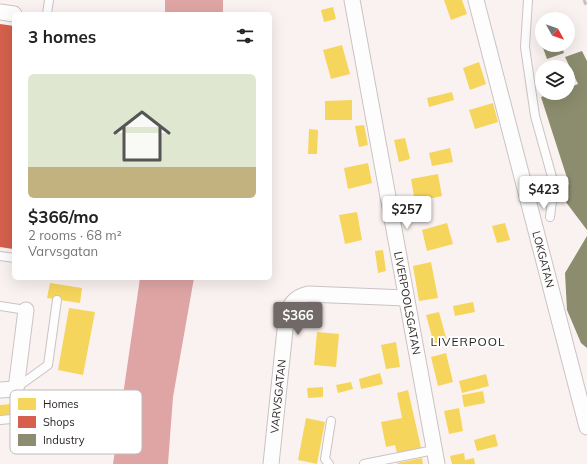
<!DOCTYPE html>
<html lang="en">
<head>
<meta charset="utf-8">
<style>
	body { margin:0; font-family:Mulish,sans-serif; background:#f6f6f6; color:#222; height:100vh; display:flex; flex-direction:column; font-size:15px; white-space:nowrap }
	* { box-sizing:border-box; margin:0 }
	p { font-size:13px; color:#767676 }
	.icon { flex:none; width:22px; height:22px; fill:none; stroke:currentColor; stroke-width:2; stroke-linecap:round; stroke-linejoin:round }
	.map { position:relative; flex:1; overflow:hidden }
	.side { position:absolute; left:12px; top:12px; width:260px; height:268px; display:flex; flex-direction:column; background:#fff; border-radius:6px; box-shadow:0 4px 16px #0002 }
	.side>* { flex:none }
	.needle { width:26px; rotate:130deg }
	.tools { position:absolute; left:535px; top:12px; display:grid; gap:8px }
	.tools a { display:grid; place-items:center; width:40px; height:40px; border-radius:50%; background:#fff; box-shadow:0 4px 16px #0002; font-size:20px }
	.price { position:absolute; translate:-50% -34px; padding:0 9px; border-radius:4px; background:#fff; color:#222; font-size:13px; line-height:26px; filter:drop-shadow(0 1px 2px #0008) }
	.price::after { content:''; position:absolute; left:50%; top:24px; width:12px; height:9px; margin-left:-6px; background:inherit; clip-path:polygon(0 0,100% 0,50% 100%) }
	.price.current { background:#706968; color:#fff }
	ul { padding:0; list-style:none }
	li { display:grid; align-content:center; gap:8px; height:212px; padding:0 16px }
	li+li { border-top:1px solid #e0e0e0 }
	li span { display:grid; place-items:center; height:124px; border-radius:6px; color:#555 }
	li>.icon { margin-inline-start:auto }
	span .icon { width:72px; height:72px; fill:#fffc; stroke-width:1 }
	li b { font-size:17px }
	h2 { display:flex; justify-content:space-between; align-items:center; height:48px; padding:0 16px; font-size:17px }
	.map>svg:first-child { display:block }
</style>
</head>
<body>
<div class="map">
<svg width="587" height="464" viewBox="0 0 587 464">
	<rect width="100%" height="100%" fill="#faf2f1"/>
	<g fill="#dfa5a5">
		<rect x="165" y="0" width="58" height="14"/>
		<path d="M140,278H194L173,397L168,464H113Z"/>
	</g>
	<g fill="#f6d55c">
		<path d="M444,0H462L467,14L451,20Z"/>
		<path d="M333,7L336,19L324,22L321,10Z"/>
		<path d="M342,45L350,74L331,79L323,50Z"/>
		<path d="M479,62L486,84L470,90L463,68Z"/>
		<path d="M452,92L454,100L429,107L427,98Z"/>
		<path d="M352,100V120H325V101Z"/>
		<path d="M493,103L498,122L475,129L469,110Z"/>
		<path d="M364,125L368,145L359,147L355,126Z"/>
		<path d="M309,129L318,130L317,154H308Z"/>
		<path d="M405,138L410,159L399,162L394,140Z"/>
		<path d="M450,148L453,162L432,166L429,153Z"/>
		<path d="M368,163L372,183L348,189L344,168Z"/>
		<path d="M438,174L442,196L415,202L411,179Z"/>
		<path d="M357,212L362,240L345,244L339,215Z"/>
		<path d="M447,223L453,244L427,251L422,230Z"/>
		<path d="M505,223L510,240L497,243L492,226Z"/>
		<path d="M383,250L386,271L378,273L375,251Z"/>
		<path d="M431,262L438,298L419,301L413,266Z"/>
		<path d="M50,283L82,288L80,303L47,298Z"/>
		<path d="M473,302L475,312L455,316L453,306Z"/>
		<path d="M69,308L95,312L83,375L58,370Z"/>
		<path d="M439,312L447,341L434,344L426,315Z"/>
		<path d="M317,332L339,334L336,367L314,365Z"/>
		<path d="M396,342L400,367L386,369L381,345Z"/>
		<path d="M446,353L453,382L438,386L431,357Z"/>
		<path d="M380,373L383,384L361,389L359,379Z"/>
		<path d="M486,374L489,386L462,393L459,381Z"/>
		<path d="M351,382L353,389L338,393L336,385Z"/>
		<path d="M323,387V397L308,398L307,388Z"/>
		<path d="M408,390L422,452L398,457L395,445L386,447L381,422L402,418L397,393Z"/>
		<path d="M483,391L485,403L464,407L462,395Z"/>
		<path d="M11,404L12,417L0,419V405Z"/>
		<path d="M459,408L463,431L449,434L444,411Z"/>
		<path d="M306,418L325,422L317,464L298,460Z"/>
		<path d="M495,434L498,446L477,451L474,440Z"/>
		<path d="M464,453L465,460L474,458L475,464H452L450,456Z"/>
		<path d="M422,458L423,464H397V463Z"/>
	</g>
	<path fill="#d6604d" d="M0,24L14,26L13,249L0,247Z"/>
	<g fill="#8c8c6e">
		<path d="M542,45H561L564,53L547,59Z"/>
		<path d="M582,51L587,61V230L559,193L569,184L541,97L553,93H568V88L578,84L565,57Z"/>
		<path d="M587,236V348L581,343L567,310L565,273Z"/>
	</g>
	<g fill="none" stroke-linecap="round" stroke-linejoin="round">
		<g stroke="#cbc3c3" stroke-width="10">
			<g id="service">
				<path d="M528,0L525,47L535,116L554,184L550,217"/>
				<path d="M47,14L49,0"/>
				<path d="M0,256L14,258"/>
				<path d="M0,306L26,310"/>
				<path d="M16,388L48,365L57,300"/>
				<path d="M0,420L12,419"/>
				<path d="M329,464L325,459L331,421"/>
				<path d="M364,464L434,450"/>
			</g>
		</g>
		<g stroke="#cbc3c3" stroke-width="17">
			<g id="minor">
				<path id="s1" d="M352,0L437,464"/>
				<path id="s2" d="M476,0L587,427"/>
				<path d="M0,12L14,14"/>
				<path d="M0,390L16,389L26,310"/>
				<path id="s3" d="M271,464L286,320C288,306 294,297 308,294L406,298"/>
			</g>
		</g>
		<use href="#service" stroke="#fefdfd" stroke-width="8"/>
		<use href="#minor" stroke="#fefdfd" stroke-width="15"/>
		<path stroke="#c4c1c1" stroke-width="3" stroke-dasharray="5 5" stroke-linecap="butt" d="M584,0L587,7"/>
	</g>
	<g text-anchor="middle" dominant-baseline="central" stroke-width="4" stroke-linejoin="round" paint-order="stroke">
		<g font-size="11" fill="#261f1f" stroke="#fff">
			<text stroke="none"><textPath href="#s2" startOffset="268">LOKGATAN</textPath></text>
			<text stroke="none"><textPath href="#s1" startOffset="308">LIVERPOOLSGATAN</textPath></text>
			<text stroke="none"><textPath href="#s3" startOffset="68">VARVSGATAN</textPath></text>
		</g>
		<g font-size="12" letter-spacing="1" fill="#261f1f" stroke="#fff">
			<text x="468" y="341">LIVERPOOL</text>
		</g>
	</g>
	<rect x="10" y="390" width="132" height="64" rx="6" fill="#fff" stroke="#bebcbc" stroke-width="1"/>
	<rect x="18" y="398" width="18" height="12" fill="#f6d55c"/>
	<rect x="18" y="416" width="18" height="12" fill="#d6604d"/>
	<rect x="18" y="434" width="18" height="12" fill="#8c8c6e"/>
	<g font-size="11" fill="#261f1f">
		<text x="43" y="408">Homes</text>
		<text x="43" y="426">Shops</text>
		<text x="43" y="444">Industry</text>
	</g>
</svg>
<div class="tools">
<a><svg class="needle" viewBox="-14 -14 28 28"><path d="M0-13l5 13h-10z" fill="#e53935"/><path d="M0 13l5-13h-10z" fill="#767676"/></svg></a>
<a><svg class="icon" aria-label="layers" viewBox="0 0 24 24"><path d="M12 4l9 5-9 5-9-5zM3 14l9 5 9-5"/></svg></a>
</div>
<b class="price" style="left:544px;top:210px">$423</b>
<b class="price" style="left:407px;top:230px">$257</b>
<b class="price current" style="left:298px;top:336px">$366</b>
<section class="side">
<h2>3 homes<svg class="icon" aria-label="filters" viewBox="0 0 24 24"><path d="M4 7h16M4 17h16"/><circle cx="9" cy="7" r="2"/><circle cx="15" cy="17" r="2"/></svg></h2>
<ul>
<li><span style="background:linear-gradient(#dfe7d0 75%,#c2b280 0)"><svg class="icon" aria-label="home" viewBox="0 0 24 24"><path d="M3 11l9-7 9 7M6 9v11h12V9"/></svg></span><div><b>$366/mo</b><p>2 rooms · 68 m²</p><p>Varvsgatan</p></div></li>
</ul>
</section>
</div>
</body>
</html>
